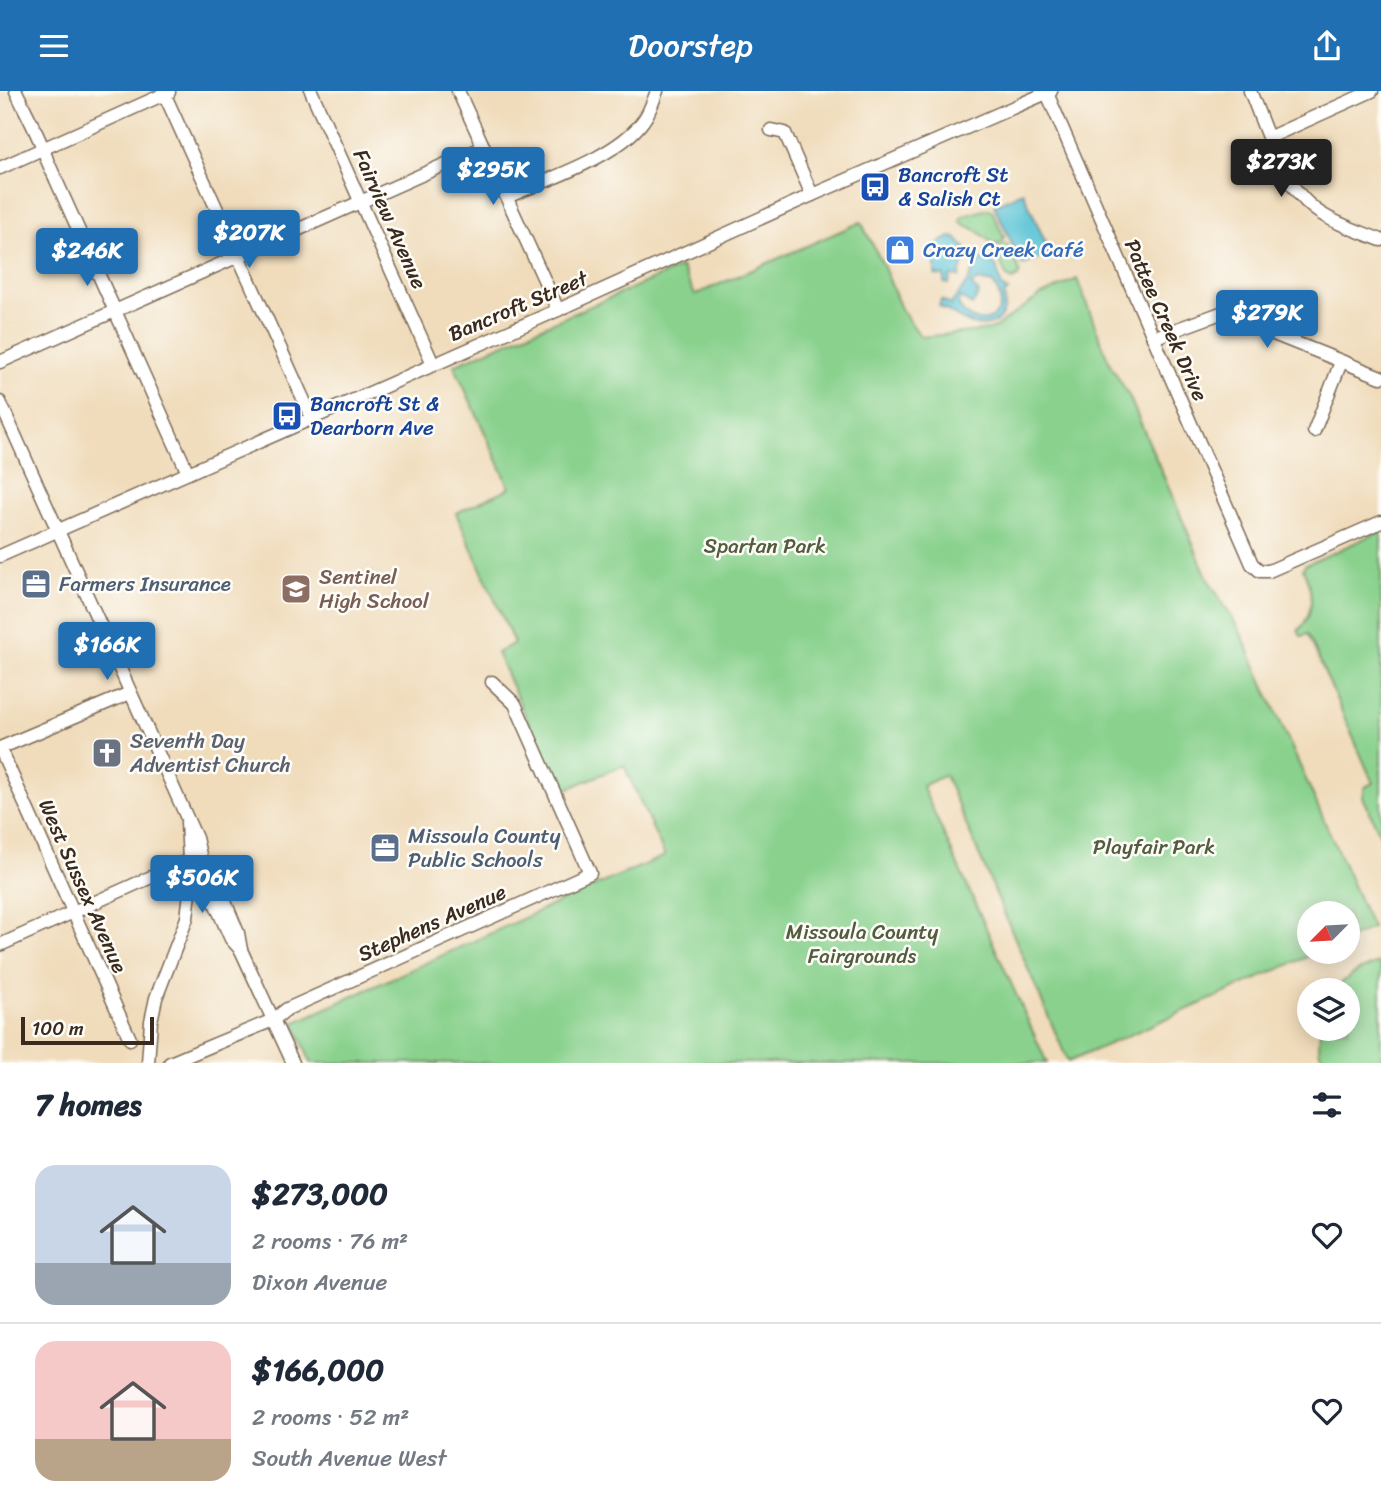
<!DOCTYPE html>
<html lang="en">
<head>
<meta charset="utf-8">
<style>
	body { margin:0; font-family:Sriracha,sans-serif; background:#f6f6f7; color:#1f2937; height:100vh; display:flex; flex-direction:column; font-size:26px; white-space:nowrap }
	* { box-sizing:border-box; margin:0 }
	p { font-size:23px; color:#747a83 }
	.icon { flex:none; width:38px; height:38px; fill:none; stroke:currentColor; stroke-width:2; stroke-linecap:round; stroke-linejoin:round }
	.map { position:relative; height:972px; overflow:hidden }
	.sheet { display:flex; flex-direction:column; background:#fff; flex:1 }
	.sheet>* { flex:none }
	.needle { width:46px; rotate:246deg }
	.buttons { position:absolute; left:1297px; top:810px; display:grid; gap:14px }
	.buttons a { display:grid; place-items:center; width:63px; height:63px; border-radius:50%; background:#fff; box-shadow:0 4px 18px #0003; font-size:35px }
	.scale { position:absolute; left:21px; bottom:18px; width:133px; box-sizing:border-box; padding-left:7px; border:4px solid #3b2a1e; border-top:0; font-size:19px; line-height:24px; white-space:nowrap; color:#3b2a1e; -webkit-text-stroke:5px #fdfcf7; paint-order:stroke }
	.price { position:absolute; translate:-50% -60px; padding:0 16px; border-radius:7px; background:#1f6fb2; color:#fff; font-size:23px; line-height:46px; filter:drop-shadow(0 2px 4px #0008) }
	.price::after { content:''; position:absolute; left:50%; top:42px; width:21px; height:16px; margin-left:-10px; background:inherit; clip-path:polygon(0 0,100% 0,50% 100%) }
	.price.active { background:#222; color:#fff }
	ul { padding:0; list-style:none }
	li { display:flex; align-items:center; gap:21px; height:175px; padding:0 35px }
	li+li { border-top:2px solid #e0e1e3 }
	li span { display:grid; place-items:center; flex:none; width:196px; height:140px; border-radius:21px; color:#555 }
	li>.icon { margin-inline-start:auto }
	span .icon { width:84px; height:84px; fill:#fffc; stroke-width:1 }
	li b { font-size:30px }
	h2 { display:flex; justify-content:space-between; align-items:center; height:84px; padding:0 35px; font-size:30px }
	header { display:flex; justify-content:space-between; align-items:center; height:91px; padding:0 35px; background:#1f6fb2; color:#fff; font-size:32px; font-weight:600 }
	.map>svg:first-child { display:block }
</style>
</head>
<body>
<header><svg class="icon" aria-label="menu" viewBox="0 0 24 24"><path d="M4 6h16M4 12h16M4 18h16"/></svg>Doorstep<svg class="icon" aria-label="share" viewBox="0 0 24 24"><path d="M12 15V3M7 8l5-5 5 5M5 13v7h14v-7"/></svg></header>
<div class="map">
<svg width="1381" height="972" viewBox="0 0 1381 972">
	<rect width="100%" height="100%" fill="#fdfcf7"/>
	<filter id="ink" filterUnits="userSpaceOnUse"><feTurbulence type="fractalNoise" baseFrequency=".0143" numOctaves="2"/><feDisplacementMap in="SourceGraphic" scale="14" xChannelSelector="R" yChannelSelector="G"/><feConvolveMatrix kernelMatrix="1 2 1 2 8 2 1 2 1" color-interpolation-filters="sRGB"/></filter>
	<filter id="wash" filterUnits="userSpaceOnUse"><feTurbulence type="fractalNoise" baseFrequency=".00686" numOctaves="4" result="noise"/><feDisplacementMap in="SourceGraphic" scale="28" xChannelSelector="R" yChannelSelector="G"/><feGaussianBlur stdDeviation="1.57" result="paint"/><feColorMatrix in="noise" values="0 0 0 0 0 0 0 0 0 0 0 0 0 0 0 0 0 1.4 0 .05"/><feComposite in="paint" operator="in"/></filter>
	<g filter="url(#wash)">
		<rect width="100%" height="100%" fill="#f0dcbb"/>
		<g fill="#89d18d" stroke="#627e56" stroke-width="2">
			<path d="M988,118L992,119L1004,146L1002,150L994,154L978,140L961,132L960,128L963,125Z"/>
			<path d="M861,131L883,174L901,218L921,246L991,239L1041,204L1077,188L1110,273L1129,305L1208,488L1239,538L1372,837L1348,848V822H1309V861H1318L1068,971L945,684L922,695L1047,972H311L294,932L581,801L665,765L624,674L560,701L497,562L514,552L456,422L510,397L454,274L681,176L695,204Z"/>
			<path d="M1004,152L1008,154L1020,182L1018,186L1012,189L1006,185L996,159L998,155Z"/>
			<path d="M1381,440V746L1363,706L1365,696L1373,692L1308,543L1301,545L1298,540C1316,522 1313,499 1303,478L1305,474Z"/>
			<path d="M1379,872L1381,877V972H1324L1319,958L1320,938H1348V900L1336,899C1345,885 1363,877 1379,872Z"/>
		</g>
		<g fill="#59c2d5" stroke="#4a767a" stroke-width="2" fill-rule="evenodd">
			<path d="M1023,101L1050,162L1022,175L994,114Z"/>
			<path d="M950,146L956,147L966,158L959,186L950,185L949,193L944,192V185L935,184V154Z"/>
			<path d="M984,168L996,175L1002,197L1008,200L1004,204C1006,213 1005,223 997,230C978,244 955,223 939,215L941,209L951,214C956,204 963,199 968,191C974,181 973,173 984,168ZM978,189L993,192C1018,228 972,244 958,213L960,207L972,214L979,202L971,194Z"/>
		</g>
	</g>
	<g filter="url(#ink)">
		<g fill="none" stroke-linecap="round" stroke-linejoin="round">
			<g stroke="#7a6855" stroke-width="15">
				<g id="minor">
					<path d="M16,0C25,20 42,50 47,69L188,382"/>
					<path d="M163,0L312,327"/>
					<path d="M311,0L433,273"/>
					<path d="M458,0L558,219"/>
					<path d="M1046,0L1252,473L1260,480H1269L1381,431"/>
					<path d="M1250,0C1267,41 1281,96 1320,122C1338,134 1361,141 1381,149"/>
					<path d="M771,39L785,42L812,104"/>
					<path d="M1270,46L1372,0"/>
					<path d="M0,77L169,1"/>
					<path d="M507,106C548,88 617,66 643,30C650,21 653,10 657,0"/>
					<path d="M1153,247L1221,222L1381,286"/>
					<path d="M0,271L484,56"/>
					<path d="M0,311L196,747L201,768L219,796L238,842L241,859L293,972"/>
					<path d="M1314,340L1341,271"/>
					<path d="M0,465L558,219L812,104L1051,0"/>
					<path d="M0,657L130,948"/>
					<path d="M0,657L130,602"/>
					<path d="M187,731L189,769L194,782L212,805L231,848L241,859"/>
					<path d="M0,854L189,769"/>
					<path d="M148,972L151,930L156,907L187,827L191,793L189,769"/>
					<path d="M170,972L273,929L287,918L590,782L515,613L492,591"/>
				</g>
			</g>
			<use href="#minor" stroke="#fff" stroke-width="12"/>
		</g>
	</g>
	<defs>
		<g id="bus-square" transform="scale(1.575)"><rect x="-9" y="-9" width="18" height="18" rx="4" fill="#1a4fb4" stroke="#fdfcf7"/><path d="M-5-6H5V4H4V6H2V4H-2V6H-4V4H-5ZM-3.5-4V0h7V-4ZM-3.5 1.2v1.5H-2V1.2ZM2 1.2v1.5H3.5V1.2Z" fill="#fff"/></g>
		<g id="shop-square" transform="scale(1.575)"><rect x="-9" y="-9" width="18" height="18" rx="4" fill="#3f7fe0" stroke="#fdfcf7"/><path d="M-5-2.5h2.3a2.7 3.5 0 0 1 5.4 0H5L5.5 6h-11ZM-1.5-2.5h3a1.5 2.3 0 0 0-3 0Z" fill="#fff"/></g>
		<g id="office-square" transform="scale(1.575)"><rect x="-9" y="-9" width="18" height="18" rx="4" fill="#5c6f8a" stroke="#fdfcf7"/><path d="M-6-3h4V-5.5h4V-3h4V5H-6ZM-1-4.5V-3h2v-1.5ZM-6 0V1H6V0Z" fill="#fff"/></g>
		<g id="school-square" transform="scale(1.575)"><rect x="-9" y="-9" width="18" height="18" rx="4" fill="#8d6e63" stroke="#fdfcf7"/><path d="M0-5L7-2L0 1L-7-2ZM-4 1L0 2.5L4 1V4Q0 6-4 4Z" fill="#fff"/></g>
		<g id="church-square" transform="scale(1.575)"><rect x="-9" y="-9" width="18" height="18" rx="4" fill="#6b7280" stroke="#fdfcf7"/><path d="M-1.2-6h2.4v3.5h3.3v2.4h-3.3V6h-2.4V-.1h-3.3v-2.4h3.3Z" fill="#fff"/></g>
	</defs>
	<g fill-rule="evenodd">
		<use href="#bus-square" x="875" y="96"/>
		<use href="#shop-square" x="900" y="159"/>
		<use href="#bus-square" x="287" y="325"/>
		<use href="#office-square" x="36" y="493"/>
		<use href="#school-square" x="296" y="498"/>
		<use href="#church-square" x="107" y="662"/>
		<use href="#office-square" x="385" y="757"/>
	</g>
	<g text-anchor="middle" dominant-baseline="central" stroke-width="5" stroke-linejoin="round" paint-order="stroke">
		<g font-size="21" fill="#164399" stroke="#fdfcf7" text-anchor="start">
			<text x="898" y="84">Bancroft St<tspan x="898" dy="24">&amp; Salish Ct</tspan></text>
			<text x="310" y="313">Bancroft St &amp;<tspan x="310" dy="24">Dearborn Ave</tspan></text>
		</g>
		<g font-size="21" fill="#3b2a1e" stroke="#fdfcf7">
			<text transform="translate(390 128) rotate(66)">Fairview Avenue</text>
			<text transform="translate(518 215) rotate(-23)">Bancroft Street</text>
			<text transform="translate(1166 229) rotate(66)">Pattee Creek Drive</text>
			<text transform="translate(83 795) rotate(66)">West Sussex Avenue</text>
			<text transform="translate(432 832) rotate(-24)">Stephens Avenue</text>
		</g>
		<g font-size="21" fill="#366cbe" stroke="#fdfcf7" text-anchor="start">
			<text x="923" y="159">Crazy Creek Café</text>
		</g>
		<g font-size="21" fill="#525c3f" stroke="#fdfcf7">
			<text x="765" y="455">Spartan Park</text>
			<text x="1154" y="756">Playfair Park</text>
			<text x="862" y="841">Missoula County<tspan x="862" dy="24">Fairgrounds</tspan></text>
		</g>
		<g font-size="21" fill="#785e54" stroke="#fdfcf7" text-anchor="start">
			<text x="319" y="486">Sentinel<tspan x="319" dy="24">High School</tspan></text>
		</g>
		<g font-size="21" fill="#4e5e75" stroke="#fdfcf7" text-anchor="start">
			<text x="59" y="493">Farmers Insurance</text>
			<text x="408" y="745">Missoula County<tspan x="408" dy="24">Public Schools</tspan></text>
		</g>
		<g font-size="21" fill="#5b616d" stroke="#fdfcf7" text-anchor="start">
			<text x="130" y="650">Seventh Day<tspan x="130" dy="24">Adventist Church</tspan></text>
		</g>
	</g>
</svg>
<div class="buttons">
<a><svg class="needle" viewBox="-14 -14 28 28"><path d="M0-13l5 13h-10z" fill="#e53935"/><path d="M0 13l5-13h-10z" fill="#747a83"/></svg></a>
<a><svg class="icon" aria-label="layers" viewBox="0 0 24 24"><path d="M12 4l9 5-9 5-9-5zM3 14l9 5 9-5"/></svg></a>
</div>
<div class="scale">100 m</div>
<b class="price active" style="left:1281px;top:108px">$273K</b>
<b class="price" style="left:493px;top:116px">$295K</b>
<b class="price" style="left:249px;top:179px">$207K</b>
<b class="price" style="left:87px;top:197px">$246K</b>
<b class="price" style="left:1267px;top:259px">$279K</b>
<b class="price" style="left:107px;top:591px">$166K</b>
<b class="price" style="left:202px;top:824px">$506K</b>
</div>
<section class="sheet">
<h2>7 homes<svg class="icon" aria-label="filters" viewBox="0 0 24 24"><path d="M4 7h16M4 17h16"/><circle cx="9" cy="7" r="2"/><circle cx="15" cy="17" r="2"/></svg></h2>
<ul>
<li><span style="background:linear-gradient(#c9d6e8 70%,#9aa5b1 0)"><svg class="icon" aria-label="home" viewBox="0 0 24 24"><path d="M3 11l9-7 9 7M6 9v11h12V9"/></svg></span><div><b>$273,000</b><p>2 rooms · 76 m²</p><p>Dixon Avenue</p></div><svg class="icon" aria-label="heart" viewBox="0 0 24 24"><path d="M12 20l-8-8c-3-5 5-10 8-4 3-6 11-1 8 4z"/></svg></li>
<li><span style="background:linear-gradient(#f6c9c9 70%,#b9a48a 0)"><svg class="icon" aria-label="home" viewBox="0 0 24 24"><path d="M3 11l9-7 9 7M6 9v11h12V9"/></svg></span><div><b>$166,000</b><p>2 rooms · 52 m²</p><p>South Avenue West</p></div><svg class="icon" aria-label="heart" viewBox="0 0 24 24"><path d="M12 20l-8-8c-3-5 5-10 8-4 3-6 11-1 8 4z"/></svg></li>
</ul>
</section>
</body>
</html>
